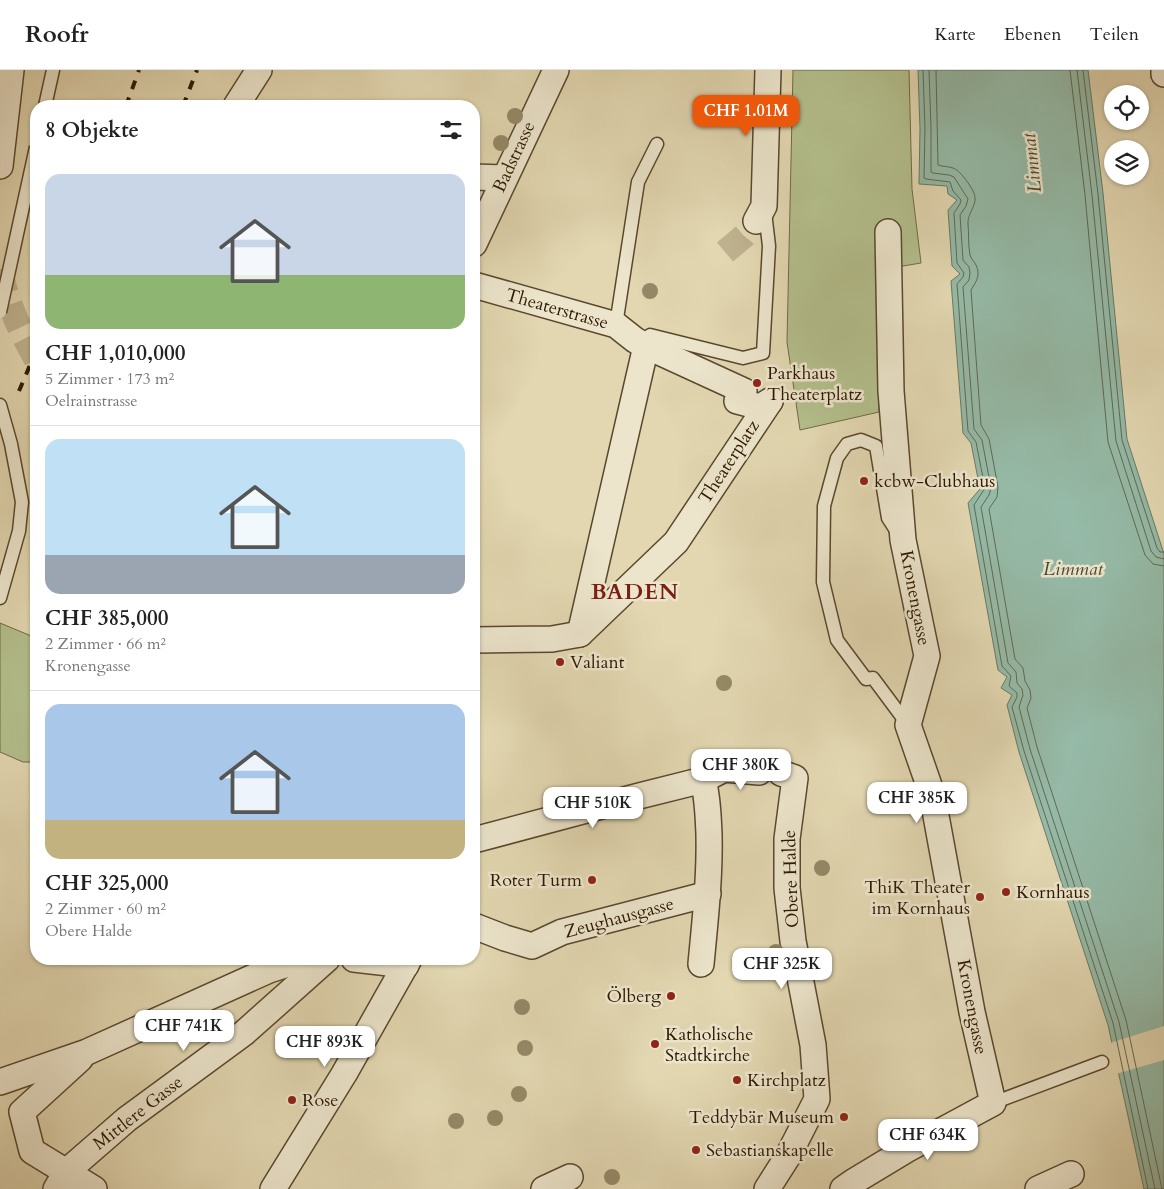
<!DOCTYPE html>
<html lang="de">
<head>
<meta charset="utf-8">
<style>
	body { margin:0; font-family:Cardo,serif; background:#f2f2f2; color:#222; height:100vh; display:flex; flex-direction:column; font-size:19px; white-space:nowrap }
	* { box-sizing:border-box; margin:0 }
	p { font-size:16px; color:#767676 }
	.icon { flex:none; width:28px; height:28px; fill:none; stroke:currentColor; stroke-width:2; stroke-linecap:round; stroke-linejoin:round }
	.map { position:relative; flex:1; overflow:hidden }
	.drawer { position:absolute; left:30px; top:30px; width:450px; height:865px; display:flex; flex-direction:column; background:#fff; border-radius:20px; box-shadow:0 1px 4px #0004 }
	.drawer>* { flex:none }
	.controls { position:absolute; left:1104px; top:15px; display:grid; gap:10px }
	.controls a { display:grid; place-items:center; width:45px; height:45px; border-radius:50%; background:#fff; box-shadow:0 1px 4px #0004; font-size:25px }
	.price { position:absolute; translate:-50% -42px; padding:0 11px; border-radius:10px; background:#fff; color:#222; font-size:16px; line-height:32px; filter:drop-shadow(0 1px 2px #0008) }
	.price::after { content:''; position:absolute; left:50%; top:30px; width:15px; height:11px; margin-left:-8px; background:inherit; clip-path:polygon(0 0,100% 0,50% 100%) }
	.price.current { background:#ea580c; color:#fff }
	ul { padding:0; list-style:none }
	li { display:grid; align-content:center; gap:10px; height:265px; padding:0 15px }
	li+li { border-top:1px solid #e0e0e0 }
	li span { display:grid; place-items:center; height:155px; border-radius:15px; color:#555 }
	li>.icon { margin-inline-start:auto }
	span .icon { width:90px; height:90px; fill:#fffc; stroke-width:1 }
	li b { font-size:21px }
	h2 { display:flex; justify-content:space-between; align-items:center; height:60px; padding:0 15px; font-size:21px }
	header { display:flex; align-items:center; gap:30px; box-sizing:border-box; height:70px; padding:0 25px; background:#fff; border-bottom:1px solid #e0e0e0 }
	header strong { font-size:24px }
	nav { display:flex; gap:28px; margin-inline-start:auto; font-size:18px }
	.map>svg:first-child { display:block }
</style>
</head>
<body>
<header>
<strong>Roofr</strong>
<nav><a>Karte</a><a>Ebenen</a><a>Teilen</a></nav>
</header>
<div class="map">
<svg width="1164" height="1119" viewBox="0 0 1164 1119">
	<rect width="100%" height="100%" fill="#e2d7b1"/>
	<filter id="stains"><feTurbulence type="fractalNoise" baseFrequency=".004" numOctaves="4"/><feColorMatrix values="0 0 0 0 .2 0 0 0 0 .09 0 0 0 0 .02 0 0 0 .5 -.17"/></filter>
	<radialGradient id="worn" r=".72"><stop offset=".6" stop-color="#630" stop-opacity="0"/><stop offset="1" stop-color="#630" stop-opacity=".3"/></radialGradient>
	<g fill="#b3be8c" stroke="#706b46">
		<path d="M793,0H909L912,119L921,193L879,200V342L800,360L787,272Z"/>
		<path d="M0,553L36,568V692H23L0,682Z"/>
	</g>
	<path fill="#95baa7" stroke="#6b7965" d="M918,0H1088L1103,123L1127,369L1164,484V1119H1144L1108,955L1019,682L1007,635L1012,625L1001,618L1007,607L998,600L968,433L980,419L971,373L963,363L951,211L960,204L952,196L948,140L957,130L948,124L947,116L919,114L920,59Z"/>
	<path fill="#e2d7b1" d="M1164,956V990L1116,1004L1110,973Z"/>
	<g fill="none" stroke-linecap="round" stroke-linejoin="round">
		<g stroke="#616954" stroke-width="1">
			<path d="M923,0L925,58L924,108L926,109L950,112L953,121L961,130L960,134L954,143L957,193L964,203L963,207L957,214L968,361L976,372L985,418L974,435L1002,596L1011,606L1009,616L1017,623V627L1012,637L1024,681L1113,953L1148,1119"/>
			<path d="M929,0L931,58V102L933,103L949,105L954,107L968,129L966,136L960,145L963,190L969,197L970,203L969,210L963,217L974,359L982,370L991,418L989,425L981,437L1008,593L1016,602L1017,613L1022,619L1023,625L1019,637L1030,679L1119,952L1155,1119"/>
			<path d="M936,0L938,95C943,97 948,96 953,98C960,100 970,115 973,121C980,134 967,142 968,154C969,164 968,175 970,185C971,189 974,191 976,195C981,205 976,212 971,220L981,355L989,369L998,417L997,427L989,439L1015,589L1023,598L1025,611L1030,620L1031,628L1027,638L1037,677L1126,950L1162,1119"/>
			<path d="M1070,0L1085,125L1108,372L1145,485L1153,494L1164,496"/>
			<path d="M1077,0L1092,125L1116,371L1151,481L1156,487L1164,489"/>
			<path d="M1083,0L1098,124L1122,370L1157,478L1160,482H1164"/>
		</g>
		<g stroke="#beb18e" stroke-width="25" stroke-dasharray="25 12" stroke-linecap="butt">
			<path d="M725,182L744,166L756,151"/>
			<path d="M0,199C6,230 20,261 36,289"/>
		</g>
		<g stroke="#5a482d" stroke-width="15">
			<g id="lane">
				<path d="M45,36L53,0"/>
				<path d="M616,255L638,112L657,74"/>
				<path d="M646,276L650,265L743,288L763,283L769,176L765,142"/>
				<path d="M0,335L11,374L22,432L19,461L0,528"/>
				<path d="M897,462L888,448L876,376L861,370L847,374L837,388L824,436L823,512L837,570L866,609L873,608L908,655"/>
				<path d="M993,1033L1102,992"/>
			</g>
		</g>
		<g stroke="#5a482d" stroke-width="28">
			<g id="street">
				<path d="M1164,0V4"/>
				<path d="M236,36L259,0"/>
				<path d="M0,96L11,0"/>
				<path d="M474,107L504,108"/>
				<path d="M756,151L764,136L768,0"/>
				<path d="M474,174L556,0"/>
				<path d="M474,215L616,255L635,270L646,276L744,321L737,331L760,337L770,331"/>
				<path d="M580,564L646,276"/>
				<path d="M474,570L552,569L580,564L676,472L770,331"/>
				<path d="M474,770L639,726L703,710L724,699L759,702"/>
				<path d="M474,856L505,868L532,876L562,862L708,824"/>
				<path d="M354,889L406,895"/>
				<path d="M701,894C705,851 710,808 709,764C708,745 708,728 703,710"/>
				<path d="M80,989L22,1042L32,1081L94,1119"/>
				<path d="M0,1012L87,982L269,900L300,890L313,889"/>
				<path d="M56,1119L66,1102L127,1049L244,963L327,889"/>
				<path d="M273,1119L344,1004L409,889"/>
				<path d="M544,1119L570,1107"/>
				<path d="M767,1119L788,1086L817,1029L813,975L793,871L787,818V769L795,708L781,703"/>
				<path d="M843,1119L853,1112L906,1080L993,1033L972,942L932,724L908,655L927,586L903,470L891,321L888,162"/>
				<path d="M1038,1119L1071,1104"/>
			</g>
		</g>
		<use href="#lane" stroke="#ece5cc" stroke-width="12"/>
		<use href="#street" stroke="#ece5cc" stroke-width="25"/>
		<g stroke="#2d1801" stroke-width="4" stroke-dasharray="9 9" stroke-linecap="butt">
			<path d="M126,36L139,0"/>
			<path d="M183,36L197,0"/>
			<path d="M19,321L36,281"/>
		</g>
		<g stroke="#5a482d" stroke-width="15" stroke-linecap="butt">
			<path id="lane-bridge" d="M0,242L36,77"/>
		</g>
		<use href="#lane-bridge" stroke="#ece5cc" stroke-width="12"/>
	</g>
	<g fill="#948967">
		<circle cx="515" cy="46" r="8"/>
		<circle cx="501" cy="73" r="8"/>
		<circle cx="650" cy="221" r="8"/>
		<circle cx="724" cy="613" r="8"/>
		<circle cx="822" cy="798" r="8"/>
		<circle cx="776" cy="882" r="8"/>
		<circle cx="522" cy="937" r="8"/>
		<circle cx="525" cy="978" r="8"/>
		<circle cx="519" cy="1024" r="8"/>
		<circle cx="495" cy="1048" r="8"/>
		<circle cx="456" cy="1051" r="8"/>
		<circle cx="612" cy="1107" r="8"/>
	</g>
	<g fill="#8f2418" stroke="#ece5cc" stroke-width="2">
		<circle cx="757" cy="313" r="5"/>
		<circle cx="864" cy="411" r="5"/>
		<circle cx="560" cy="592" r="5"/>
		<circle cx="592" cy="810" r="5"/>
		<circle cx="1006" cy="822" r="5"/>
		<circle cx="980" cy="827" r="5"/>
		<circle cx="671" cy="926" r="5"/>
		<circle cx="655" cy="974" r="5"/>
		<circle cx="737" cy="1010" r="5"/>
		<circle cx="292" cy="1030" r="5"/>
		<circle cx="844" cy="1047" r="5"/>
		<circle cx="696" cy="1080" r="5"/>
	</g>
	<g text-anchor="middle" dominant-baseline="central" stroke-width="5" stroke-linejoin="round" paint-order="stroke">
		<g font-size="18" fill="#2d1801" stroke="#ece5cc">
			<text transform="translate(514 87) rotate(-65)">Badstrasse</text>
			<text transform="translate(557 239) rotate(16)">Theaterstrasse</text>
			<text transform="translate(729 392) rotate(-57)">Theaterplatz</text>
			<text transform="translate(915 528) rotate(79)">Kronengasse</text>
			<text transform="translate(791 809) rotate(-92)">Obere Halde</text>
			<text transform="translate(619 848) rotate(-15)">Zeughausgasse</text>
			<text transform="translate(972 937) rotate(79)">Kronengasse</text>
			<text transform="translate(138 1043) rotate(-38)">Mittlere Gasse</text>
		</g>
		<g font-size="18" fill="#2d1801" stroke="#ece5cc" text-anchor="start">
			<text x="767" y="303">Parkhaus<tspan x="767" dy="21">Theaterplatz</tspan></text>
			<text x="874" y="411">kcbw-Clubhaus</text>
			<text x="570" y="592">Valiant</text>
			<text x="582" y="810" text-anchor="end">Roter Turm</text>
			<text x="970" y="817" text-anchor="end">ThiK Theater<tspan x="970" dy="21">im Kornhaus</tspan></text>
			<text x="1016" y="822">Kornhaus</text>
			<text x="661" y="926" text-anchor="end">Ölberg</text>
			<text x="665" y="964">Katholische<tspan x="665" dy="21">Stadtkirche</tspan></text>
			<text x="747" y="1010">Kirchplatz</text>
			<text x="302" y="1030">Rose</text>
			<text x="834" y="1047" text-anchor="end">Teddybär Museum</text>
			<text x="706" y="1080">Sebastianskapelle</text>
		</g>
		<g font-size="19" font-style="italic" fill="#4c4933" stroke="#ece5cc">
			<text transform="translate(1032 93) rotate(-96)">Limmat</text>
			<text x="1073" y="499">Limmat</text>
		</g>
		<g font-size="22" font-weight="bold" letter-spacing="1" fill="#7a1f14" stroke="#ece5cc">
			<text x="635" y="522">BADEN</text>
		</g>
	</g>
	<rect width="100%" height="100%" filter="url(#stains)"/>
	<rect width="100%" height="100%" fill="url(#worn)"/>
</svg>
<div class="controls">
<a><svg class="icon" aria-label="locate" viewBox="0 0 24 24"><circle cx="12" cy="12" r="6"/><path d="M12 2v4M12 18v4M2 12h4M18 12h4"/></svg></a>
<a><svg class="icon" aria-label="layers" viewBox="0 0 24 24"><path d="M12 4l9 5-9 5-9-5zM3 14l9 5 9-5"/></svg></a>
</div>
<b class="price current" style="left:746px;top:67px">CHF 1.01M</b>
<b class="price" style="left:741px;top:721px">CHF 380K</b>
<b class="price" style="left:917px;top:754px">CHF 385K</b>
<b class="price" style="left:593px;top:759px">CHF 510K</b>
<b class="price" style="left:782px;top:920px">CHF 325K</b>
<b class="price" style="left:184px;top:982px">CHF 741K</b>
<b class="price" style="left:325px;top:998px">CHF 893K</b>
<b class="price" style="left:928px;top:1091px">CHF 634K</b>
<section class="drawer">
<h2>8 Objekte<svg class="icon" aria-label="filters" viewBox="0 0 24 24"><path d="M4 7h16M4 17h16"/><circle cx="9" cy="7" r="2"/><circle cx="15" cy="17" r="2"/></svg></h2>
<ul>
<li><span style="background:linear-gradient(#c9d6e8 65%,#8fb573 0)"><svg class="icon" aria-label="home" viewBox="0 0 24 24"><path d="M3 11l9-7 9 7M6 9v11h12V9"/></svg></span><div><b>CHF 1,010,000</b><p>5 Zimmer · 173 m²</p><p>Oelrainstrasse</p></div></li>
<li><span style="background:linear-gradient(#bfe0f5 75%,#9aa5b1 0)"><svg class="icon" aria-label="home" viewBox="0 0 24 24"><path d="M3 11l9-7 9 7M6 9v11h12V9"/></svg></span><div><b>CHF 385,000</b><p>2 Zimmer · 66 m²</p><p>Kronengasse</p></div></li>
<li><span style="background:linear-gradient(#a9c7e8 75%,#c2b280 0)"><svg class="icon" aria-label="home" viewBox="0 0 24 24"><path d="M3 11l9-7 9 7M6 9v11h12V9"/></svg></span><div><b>CHF 325,000</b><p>2 Zimmer · 60 m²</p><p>Obere Halde</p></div></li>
</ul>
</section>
</div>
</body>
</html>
